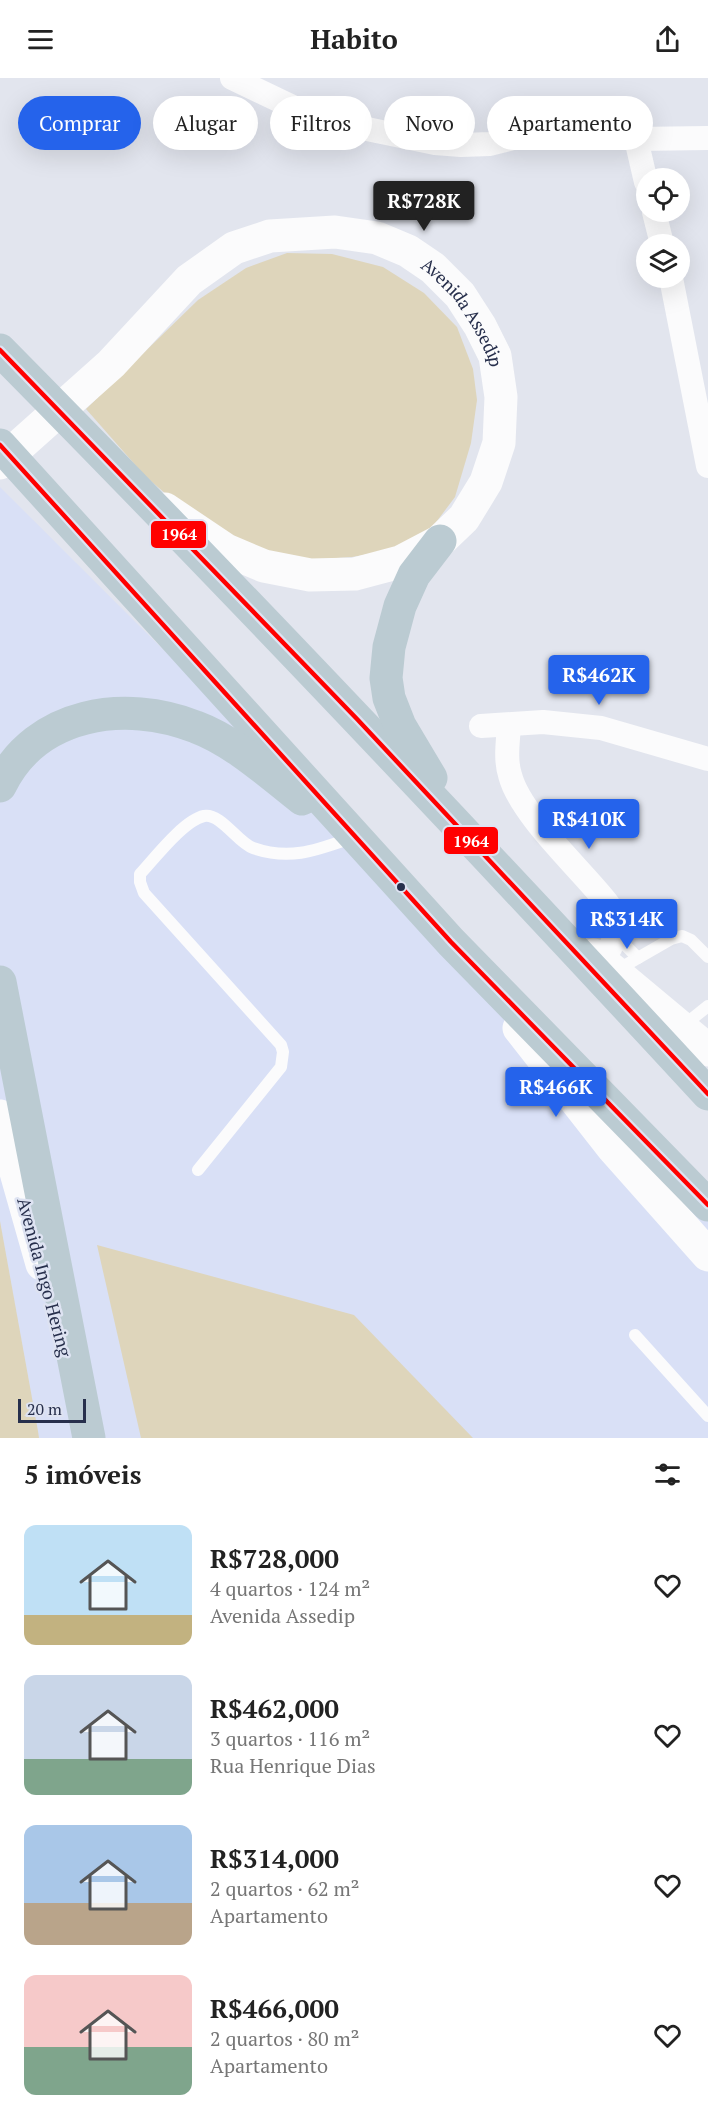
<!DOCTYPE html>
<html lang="pt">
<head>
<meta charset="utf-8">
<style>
	body { margin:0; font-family:"PT Serif",serif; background:#f2f2f2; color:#222; height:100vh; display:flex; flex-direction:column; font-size:22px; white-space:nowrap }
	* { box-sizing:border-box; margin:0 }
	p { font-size:20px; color:#767676 }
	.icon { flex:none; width:33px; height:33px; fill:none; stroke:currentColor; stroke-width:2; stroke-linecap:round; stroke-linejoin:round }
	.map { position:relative; height:1360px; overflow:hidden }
	.side { display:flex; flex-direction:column; background:#fff; flex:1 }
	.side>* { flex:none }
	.banner { position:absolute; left:18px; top:18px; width:672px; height:54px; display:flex; gap:12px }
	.buttons { position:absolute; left:636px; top:90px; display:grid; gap:12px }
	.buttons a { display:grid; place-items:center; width:54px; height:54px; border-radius:50%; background:#fff; box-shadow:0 6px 24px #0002; font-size:30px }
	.scale { position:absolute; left:18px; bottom:15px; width:68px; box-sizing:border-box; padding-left:6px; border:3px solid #272f4c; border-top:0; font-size:16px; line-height:21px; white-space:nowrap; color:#272f4c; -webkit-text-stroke:4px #dee3f2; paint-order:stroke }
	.price { position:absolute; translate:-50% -51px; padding:0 14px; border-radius:6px; background:#2563eb; color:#fff; font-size:20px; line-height:39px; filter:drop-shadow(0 2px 3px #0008) }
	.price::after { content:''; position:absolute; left:50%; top:36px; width:18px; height:14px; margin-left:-9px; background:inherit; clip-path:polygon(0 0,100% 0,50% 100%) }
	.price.current { background:#222; color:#fff }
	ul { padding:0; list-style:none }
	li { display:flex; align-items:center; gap:18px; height:150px; padding:0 24px }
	li span { display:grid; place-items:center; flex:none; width:168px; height:120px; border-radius:12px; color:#555 }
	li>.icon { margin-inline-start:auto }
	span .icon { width:72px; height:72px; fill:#fffc; stroke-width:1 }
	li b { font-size:26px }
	h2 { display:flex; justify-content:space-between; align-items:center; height:72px; padding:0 24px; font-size:26px }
	.pill { padding:0 21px; border-radius:27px; background:#fff; box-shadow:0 6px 24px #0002; font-size:21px; line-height:54px }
	.pill.current { background:#2563eb; color:#fff }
	header { display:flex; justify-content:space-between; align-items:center; height:78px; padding:0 24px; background:#fff; font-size:27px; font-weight:700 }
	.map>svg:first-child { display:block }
</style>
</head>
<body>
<header><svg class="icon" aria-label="menu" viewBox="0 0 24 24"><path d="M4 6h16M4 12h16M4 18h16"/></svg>Habito<svg class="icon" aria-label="share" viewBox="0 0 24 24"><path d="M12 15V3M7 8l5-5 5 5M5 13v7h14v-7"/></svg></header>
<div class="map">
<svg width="708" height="1360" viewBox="0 0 708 1360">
	<rect width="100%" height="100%" fill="#e2e5ee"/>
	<path fill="#d9e0f6" d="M0,409L708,1115V1360H0Z"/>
	<g fill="#ded5bb">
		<path d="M287,175L332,176L383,189L424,215L457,249L473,291L477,322L471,365L455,419L431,451L404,470L352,479L305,482L266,481L181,429L145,398L86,331L198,222L246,190Z"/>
		<path d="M0,1143L38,1353L39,1360H0Z"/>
		<path d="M97,1167L354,1237L473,1360H141Z"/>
	</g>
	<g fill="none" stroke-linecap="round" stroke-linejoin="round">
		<g stroke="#fbfbfc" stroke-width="12">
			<path d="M616,858L638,880"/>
			<path d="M617,892L671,861L682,858L691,862L708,879"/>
			<path d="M683,948L708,928"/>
			<path d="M198,1092L281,989L283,974L281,967L144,815L140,804V796C154,781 184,742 204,738C221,735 238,765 253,770C290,783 317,772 351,760"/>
			<path d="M635,1257L708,1338"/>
		</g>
		<g stroke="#fbfbfc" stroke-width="24">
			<path d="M232,0L299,32L333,44L435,65L461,67L490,66L548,51H567L584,52L636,61L708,60"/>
			<path d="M636,61L646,104"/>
			<path d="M654,134L662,166"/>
			<path d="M671,200L708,388"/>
			<path d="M509,647C508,664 505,681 510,697C520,737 582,792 608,826C621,852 616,861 602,884"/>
			<path d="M481,648L543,644L601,650L708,681"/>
		</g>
		<g stroke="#fbfbfc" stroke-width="33">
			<path id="s1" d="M0,385L111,286L189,202L234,170L270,158L335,154L377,160L408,173L433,190L460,217L480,248L495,278L501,319L499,365L486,404L464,440L440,463L400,484L355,496L310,497L264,488L226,472L165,431"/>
			<path d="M594,877L708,972"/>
			<path d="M519,950L613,1070L708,1177"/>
			<path d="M0,1038L42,1186"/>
		</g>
		<g stroke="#bbcbd2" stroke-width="33">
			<path d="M0,272C241,516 476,765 708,1016"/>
			<path d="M0,367L451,864L708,1127"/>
			<path d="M431,700L400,648L389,620L386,600L389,569L400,528L414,497L440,463"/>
			<path d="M0,708C36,634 125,621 196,649C234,663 270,696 302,721"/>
			<path d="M0,904L89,1360"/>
		</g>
		<g stroke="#dee3f2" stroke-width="9">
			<g id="bus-1">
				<path d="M0,272L357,641L708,1016"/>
				<path d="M0,367L451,864L708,1127"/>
			</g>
		</g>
		<use href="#bus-1" stroke="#f00" stroke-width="4.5"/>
	</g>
	<circle fill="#272f4c" stroke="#dee3f2" stroke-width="2" cx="401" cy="809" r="5"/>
	<g text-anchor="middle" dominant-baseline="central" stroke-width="5" stroke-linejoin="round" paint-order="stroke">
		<g font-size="18" fill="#272f4c" stroke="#dee3f2">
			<text stroke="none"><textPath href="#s1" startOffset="582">Avenida Assedip</textPath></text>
			<text transform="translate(45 1199) rotate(75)">Avenida Ingo Hering</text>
		</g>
	</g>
	<g stroke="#dee3f2" stroke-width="2">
		<rect x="150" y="442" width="57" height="29" rx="6" fill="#f00"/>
		<rect x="443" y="748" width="56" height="29" rx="6" fill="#f00"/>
	</g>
	<g font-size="16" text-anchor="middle" font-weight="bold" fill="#fff">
		<text x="179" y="462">1964</text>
		<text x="471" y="769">1964</text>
	</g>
</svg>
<div class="buttons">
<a><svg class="icon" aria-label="locate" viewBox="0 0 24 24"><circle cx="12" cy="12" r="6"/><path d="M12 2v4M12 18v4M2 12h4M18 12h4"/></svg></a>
<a><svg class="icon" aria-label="layers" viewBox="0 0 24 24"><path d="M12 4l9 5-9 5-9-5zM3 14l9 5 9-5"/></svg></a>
</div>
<div class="scale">20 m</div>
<b class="price current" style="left:424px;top:154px">R$728K</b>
<b class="price" style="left:599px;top:628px">R$462K</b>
<b class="price" style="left:589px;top:772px">R$410K</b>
<b class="price" style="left:627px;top:872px">R$314K</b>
<b class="price" style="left:556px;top:1040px">R$466K</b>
<div class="banner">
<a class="pill current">Comprar</a>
<a class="pill">Alugar</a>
<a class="pill">Filtros</a>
<a class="pill">Novo</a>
<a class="pill">Apartamento</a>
</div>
</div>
<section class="side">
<h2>5 imóveis<svg class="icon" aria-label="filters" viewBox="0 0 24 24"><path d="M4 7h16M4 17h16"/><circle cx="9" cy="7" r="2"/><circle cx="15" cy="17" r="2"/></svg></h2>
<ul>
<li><span style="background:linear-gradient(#bfe0f5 75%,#c2b280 0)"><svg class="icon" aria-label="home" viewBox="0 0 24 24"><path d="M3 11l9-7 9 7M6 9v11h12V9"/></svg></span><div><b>R$728,000</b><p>4 quartos · 124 m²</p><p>Avenida Assedip</p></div><svg class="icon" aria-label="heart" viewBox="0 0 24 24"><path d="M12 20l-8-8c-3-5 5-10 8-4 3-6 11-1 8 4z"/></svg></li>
<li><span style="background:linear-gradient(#c9d6e8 70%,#7fa58c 0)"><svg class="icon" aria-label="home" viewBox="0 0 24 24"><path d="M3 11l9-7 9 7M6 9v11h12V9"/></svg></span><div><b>R$462,000</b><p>3 quartos · 116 m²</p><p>Rua Henrique Dias</p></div><svg class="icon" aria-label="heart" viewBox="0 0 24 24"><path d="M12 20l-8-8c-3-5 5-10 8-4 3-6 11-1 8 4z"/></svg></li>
<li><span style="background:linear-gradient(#a9c7e8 65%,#b9a48a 0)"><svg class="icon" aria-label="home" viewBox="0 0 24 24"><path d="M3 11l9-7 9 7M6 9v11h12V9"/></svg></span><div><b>R$314,000</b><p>2 quartos · 62 m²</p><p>Apartamento</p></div><svg class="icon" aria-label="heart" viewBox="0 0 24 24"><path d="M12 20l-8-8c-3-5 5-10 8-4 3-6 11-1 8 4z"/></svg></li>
<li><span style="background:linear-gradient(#f6c9c9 60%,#7fa58c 0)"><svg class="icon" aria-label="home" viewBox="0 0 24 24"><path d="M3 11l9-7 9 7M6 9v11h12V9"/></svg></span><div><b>R$466,000</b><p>2 quartos · 80 m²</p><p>Apartamento</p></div><svg class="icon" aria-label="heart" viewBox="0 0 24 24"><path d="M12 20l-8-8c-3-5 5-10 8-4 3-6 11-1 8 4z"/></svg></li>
</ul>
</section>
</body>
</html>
